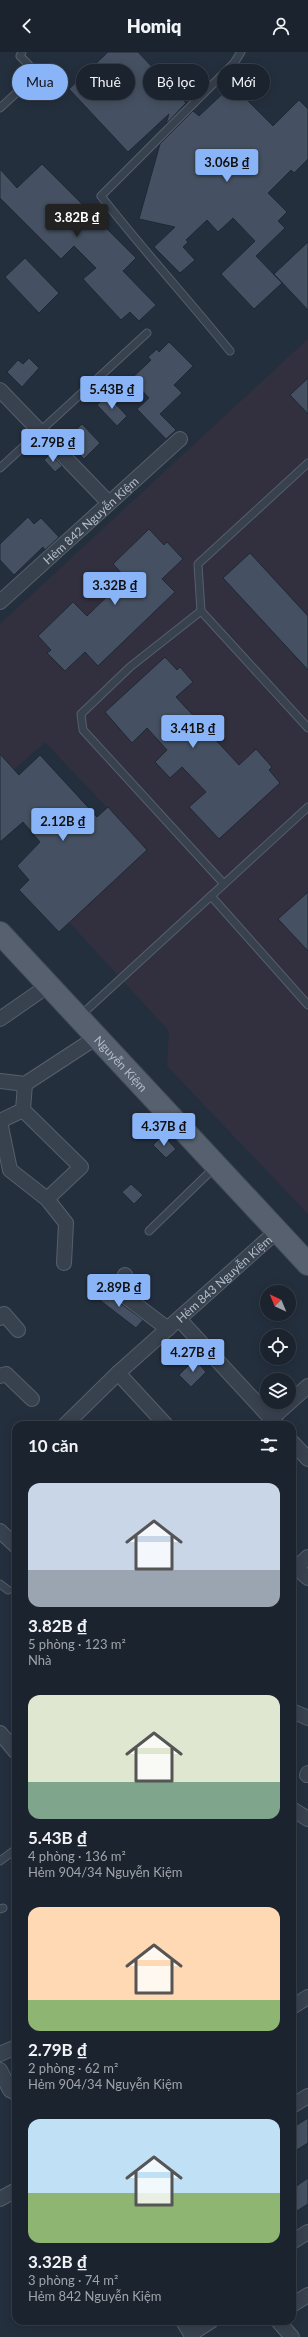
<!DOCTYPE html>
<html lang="vi">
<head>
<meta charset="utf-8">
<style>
	body { margin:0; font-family:Lato,sans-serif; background:#282f3a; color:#f1f3f6; height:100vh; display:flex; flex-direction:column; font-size:15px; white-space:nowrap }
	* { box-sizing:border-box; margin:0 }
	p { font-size:13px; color:#a0a4aa }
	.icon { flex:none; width:22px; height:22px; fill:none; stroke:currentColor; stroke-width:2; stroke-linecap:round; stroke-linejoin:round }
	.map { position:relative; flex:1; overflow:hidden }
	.sheet { position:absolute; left:12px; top:1369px; width:284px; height:904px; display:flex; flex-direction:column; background:#1b232e; border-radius:12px; box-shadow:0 2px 10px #0003,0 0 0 1px #39404a }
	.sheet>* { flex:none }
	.hud { position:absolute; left:12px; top:12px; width:284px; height:36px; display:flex; gap:8px }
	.needle { width:26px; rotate:316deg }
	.fabs { position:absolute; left:260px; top:1233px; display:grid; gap:8px }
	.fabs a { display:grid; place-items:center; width:36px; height:36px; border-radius:50%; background:#1b232e; box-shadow:0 2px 10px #0003,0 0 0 1px #39404a; font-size:20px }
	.price { position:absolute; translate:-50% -34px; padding:0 9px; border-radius:4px; background:#8ab4f8; color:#111; font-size:13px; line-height:26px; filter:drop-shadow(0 1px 2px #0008) }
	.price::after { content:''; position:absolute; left:50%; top:24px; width:12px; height:9px; margin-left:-6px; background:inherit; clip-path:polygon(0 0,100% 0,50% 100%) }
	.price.current { background:#222; color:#fff }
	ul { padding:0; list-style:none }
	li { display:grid; align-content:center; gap:8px; height:212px; padding:0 16px }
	li span { display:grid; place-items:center; height:124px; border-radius:12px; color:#555 }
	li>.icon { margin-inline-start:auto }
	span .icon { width:72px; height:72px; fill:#fffc; stroke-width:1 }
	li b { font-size:17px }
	h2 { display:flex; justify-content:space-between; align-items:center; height:48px; padding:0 16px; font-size:17px }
	.pill { padding:0 14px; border-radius:18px; background:#1b232e; box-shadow:0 2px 10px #0003,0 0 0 1px #39404a; font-size:14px; line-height:36px }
	.pill.current { background:#8ab4f8; color:#111 }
	header { display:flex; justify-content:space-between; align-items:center; height:52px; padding:0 16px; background:#1b232e; font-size:18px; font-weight:800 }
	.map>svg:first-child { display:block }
</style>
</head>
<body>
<header><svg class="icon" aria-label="back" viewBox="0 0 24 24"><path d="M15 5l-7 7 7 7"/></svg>Homiq<svg class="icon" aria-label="person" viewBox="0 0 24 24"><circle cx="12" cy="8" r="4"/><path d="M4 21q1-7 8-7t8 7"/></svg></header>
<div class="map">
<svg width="308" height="2285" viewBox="0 0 308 2285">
	<rect width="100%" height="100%" fill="#242f3e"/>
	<path fill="#32303f" d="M308,287V1162L167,1014L169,979L69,870L147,798L45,690L0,730V572Z"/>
	<g fill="#455162" stroke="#1f2835">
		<path d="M108,0H138L186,51L166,72L169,62L128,100L69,37Z"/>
		<path d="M232,33L273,74L299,48L308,57V107L294,121L291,118L268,141L287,160L278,169L285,176L256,204L282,231L254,257L221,222L255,189L233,166L218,180L207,168L186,188L188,190L183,195L195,208L180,221L154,195L175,175L139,167L160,92L193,59L199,64Z"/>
		<path d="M42,112L136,206L123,219L156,253L139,269L130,260L121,268L83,227L96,216L74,194L61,207L0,146V117L17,136Z"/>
		<path d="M308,190V258L274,222Z"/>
		<path d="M25,206L59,241L39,261L5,225Z"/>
		<path d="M169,290L193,314L174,333L182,341L160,362L176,378L166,387L137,357L149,346L131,327L151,308L148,305L157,297L159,300Z"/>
		<path d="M29,306L39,316L22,335L7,320L18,308L23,312Z"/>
		<path d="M308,326V362L290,343Z"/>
		<path d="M107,343L127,364L117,374L97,353Z"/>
		<path d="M82,372L100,391L84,407L77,400L74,403L62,391Z"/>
		<path d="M50,402L62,414L55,420L44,408Z"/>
		<path d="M28,465L34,472L41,466L59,485L45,498L43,495L14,523L0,508V492Z"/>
		<path d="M149,477L164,493L167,490L183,507L162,527L175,540L98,614L85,600L65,619L47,601L51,598L38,584L73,550L87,564L126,526L113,512Z"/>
		<path d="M250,501L308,564V618L223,526Z"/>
		<path d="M165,605L177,618L180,615L193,630L176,645L239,713L256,697L272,715L269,718L280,731L219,787L189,755L206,740L182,715L170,726L155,710L167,698L147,676L132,691L105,660Z"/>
		<path d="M0,702L19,723L40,703L97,765L108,755L147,798L59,880L19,838L29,828L17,814L40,790L23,770L0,790Z"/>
		<path d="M308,840V899L278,867Z"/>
		<path d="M163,1083L176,1097L166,1106L153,1093Z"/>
		<path d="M131,1132L143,1143L134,1152L122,1140Z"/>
		<path d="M107,1235L113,1246L143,1268L136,1276L97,1246Z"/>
		<path d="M195,1307L206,1320L191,1335L179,1323Z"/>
		<path d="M308,2066V2091L292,2101V2076Z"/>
		<path d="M308,2126V2152L292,2162V2137Z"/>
	</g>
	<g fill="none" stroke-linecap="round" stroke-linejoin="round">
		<g stroke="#565f6c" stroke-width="9">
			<g id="lane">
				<path d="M22,0L20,4L52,37"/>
				<path d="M0,56L37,22"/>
				<path d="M230,299C188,247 142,197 101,144L234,11L241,0"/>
				<path d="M308,411L198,512L201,559L308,676"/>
				<path d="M0,416L147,281"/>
				<path d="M201,559L130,615L81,662L83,678L224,832"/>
				<path d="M211,844L308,953"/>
				<path d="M80,964L308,755"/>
				<path d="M149,1179L215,1115"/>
				<path d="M0,1532L8,1538"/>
				<path d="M0,1809L16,1797"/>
				<path d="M0,1857L3,1856"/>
			</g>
		</g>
		<g stroke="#565f6c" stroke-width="16">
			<g id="street">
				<path d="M0,338L109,451"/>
				<path id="s1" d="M0,550L180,387"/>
				<path d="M0,967L49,933"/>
				<path d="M0,1029L25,1032L97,985"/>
				<path d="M25,1032L23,1058L81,1115L47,1147L66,1171L64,1211"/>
				<path d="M0,1069L23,1058"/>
				<path d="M0,1070L10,1118L47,1147"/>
				<path d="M125,1223L118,1239L168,1277"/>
				<path d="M0,1266L4,1262L18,1278"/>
				<path d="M179,1267L277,1373"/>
				<path d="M118,1321L166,1373"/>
				<path d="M0,1324L6,1322L32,1347"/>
				<path d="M271,1367L308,1334"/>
				<path id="s2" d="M65,1373L118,1321L277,1179"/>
				<path d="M292,1390L308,1407"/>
				<path d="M0,1479L16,1494"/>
				<path d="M292,1512L308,1526"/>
				<path d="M296,1516L308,1505"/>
				<path d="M292,1659L308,1666"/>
				<path d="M0,1681L16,1700"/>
				<path d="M307,1723L308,1721"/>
				<path d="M292,1757L308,1767"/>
				<path d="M292,1955L308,1945"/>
				<path d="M0,2002L16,1995"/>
				<path d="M0,2018L10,2038L16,2041"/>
				<path d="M292,2054L308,2044"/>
				<path d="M0,2147L16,2138"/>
				<path d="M292,2190L308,2180"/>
				<path d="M292,2253L308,2243"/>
				<path d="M183,2269L191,2282L211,2269"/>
				<path d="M278,2269L292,2285"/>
			</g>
		</g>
		<g stroke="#414a57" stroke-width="24">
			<g id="primary">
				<path id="s3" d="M0,881L308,1212"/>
			</g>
		</g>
		<use href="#lane" stroke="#38414e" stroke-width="7"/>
		<use href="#street" stroke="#38414e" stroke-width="14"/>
		<use href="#primary" stroke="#56606e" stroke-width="22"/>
	</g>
	<g text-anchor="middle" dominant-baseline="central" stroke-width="4" stroke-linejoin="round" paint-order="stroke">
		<g font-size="12" fill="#b4bcc9" stroke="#1d2633">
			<text stroke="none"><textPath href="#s1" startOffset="122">Hẻm 842 Nguyễn Kiệm</textPath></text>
			<text stroke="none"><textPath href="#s3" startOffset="178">Nguyễn Kiệm</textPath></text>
			<text stroke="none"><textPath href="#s2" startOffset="216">Hẻm 843 Nguyễn Kiệm</textPath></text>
		</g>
	</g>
</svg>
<div class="fabs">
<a><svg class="needle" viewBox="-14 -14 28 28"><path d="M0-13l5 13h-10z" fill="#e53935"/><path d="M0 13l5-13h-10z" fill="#a0a4aa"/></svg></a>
<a><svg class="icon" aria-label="locate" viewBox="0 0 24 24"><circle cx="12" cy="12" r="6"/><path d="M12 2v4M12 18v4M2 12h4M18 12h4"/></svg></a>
<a><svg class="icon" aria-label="layers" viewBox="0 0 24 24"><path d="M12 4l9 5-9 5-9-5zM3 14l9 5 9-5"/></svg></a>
</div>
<b class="price" style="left:227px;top:131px">3.06B ₫</b>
<b class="price current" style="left:77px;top:186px">3.82B ₫</b>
<b class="price" style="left:112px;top:358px">5.43B ₫</b>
<b class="price" style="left:53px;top:411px">2.79B ₫</b>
<b class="price" style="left:115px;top:554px">3.32B ₫</b>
<b class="price" style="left:193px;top:697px">3.41B ₫</b>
<b class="price" style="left:63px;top:790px">2.12B ₫</b>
<b class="price" style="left:164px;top:1095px">4.37B ₫</b>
<b class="price" style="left:119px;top:1256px">2.89B ₫</b>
<b class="price" style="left:193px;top:1321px">4.27B ₫</b>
<div class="hud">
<a class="pill current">Mua</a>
<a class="pill">Thuê</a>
<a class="pill">Bộ lọc</a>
<a class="pill">Mới</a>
</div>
<section class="sheet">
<h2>10 căn<svg class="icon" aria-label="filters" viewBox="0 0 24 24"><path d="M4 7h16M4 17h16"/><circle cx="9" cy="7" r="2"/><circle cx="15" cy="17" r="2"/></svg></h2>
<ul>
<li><span style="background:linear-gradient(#c9d6e8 70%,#9aa5b1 0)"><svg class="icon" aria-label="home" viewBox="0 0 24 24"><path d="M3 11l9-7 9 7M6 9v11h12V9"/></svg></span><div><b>3.82B ₫</b><p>5 phòng · 123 m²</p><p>Nhà</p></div></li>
<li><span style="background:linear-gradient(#dfe7d0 70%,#7fa58c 0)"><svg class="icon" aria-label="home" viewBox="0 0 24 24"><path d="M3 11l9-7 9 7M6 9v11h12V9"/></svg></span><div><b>5.43B ₫</b><p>4 phòng · 136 m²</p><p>Hẻm 904/34 Nguyễn Kiệm</p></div></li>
<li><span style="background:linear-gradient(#ffd9b3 75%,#8fb573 0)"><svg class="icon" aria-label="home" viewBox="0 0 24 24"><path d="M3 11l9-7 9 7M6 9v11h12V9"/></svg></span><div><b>2.79B ₫</b><p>2 phòng · 62 m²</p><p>Hẻm 904/34 Nguyễn Kiệm</p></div></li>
<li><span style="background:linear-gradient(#bfe0f5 60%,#8fb573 0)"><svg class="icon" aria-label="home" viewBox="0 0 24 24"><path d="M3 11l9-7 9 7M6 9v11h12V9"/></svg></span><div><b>3.32B ₫</b><p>3 phòng · 74 m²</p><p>Hẻm 842 Nguyễn Kiệm</p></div></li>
</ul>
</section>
</div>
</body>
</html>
